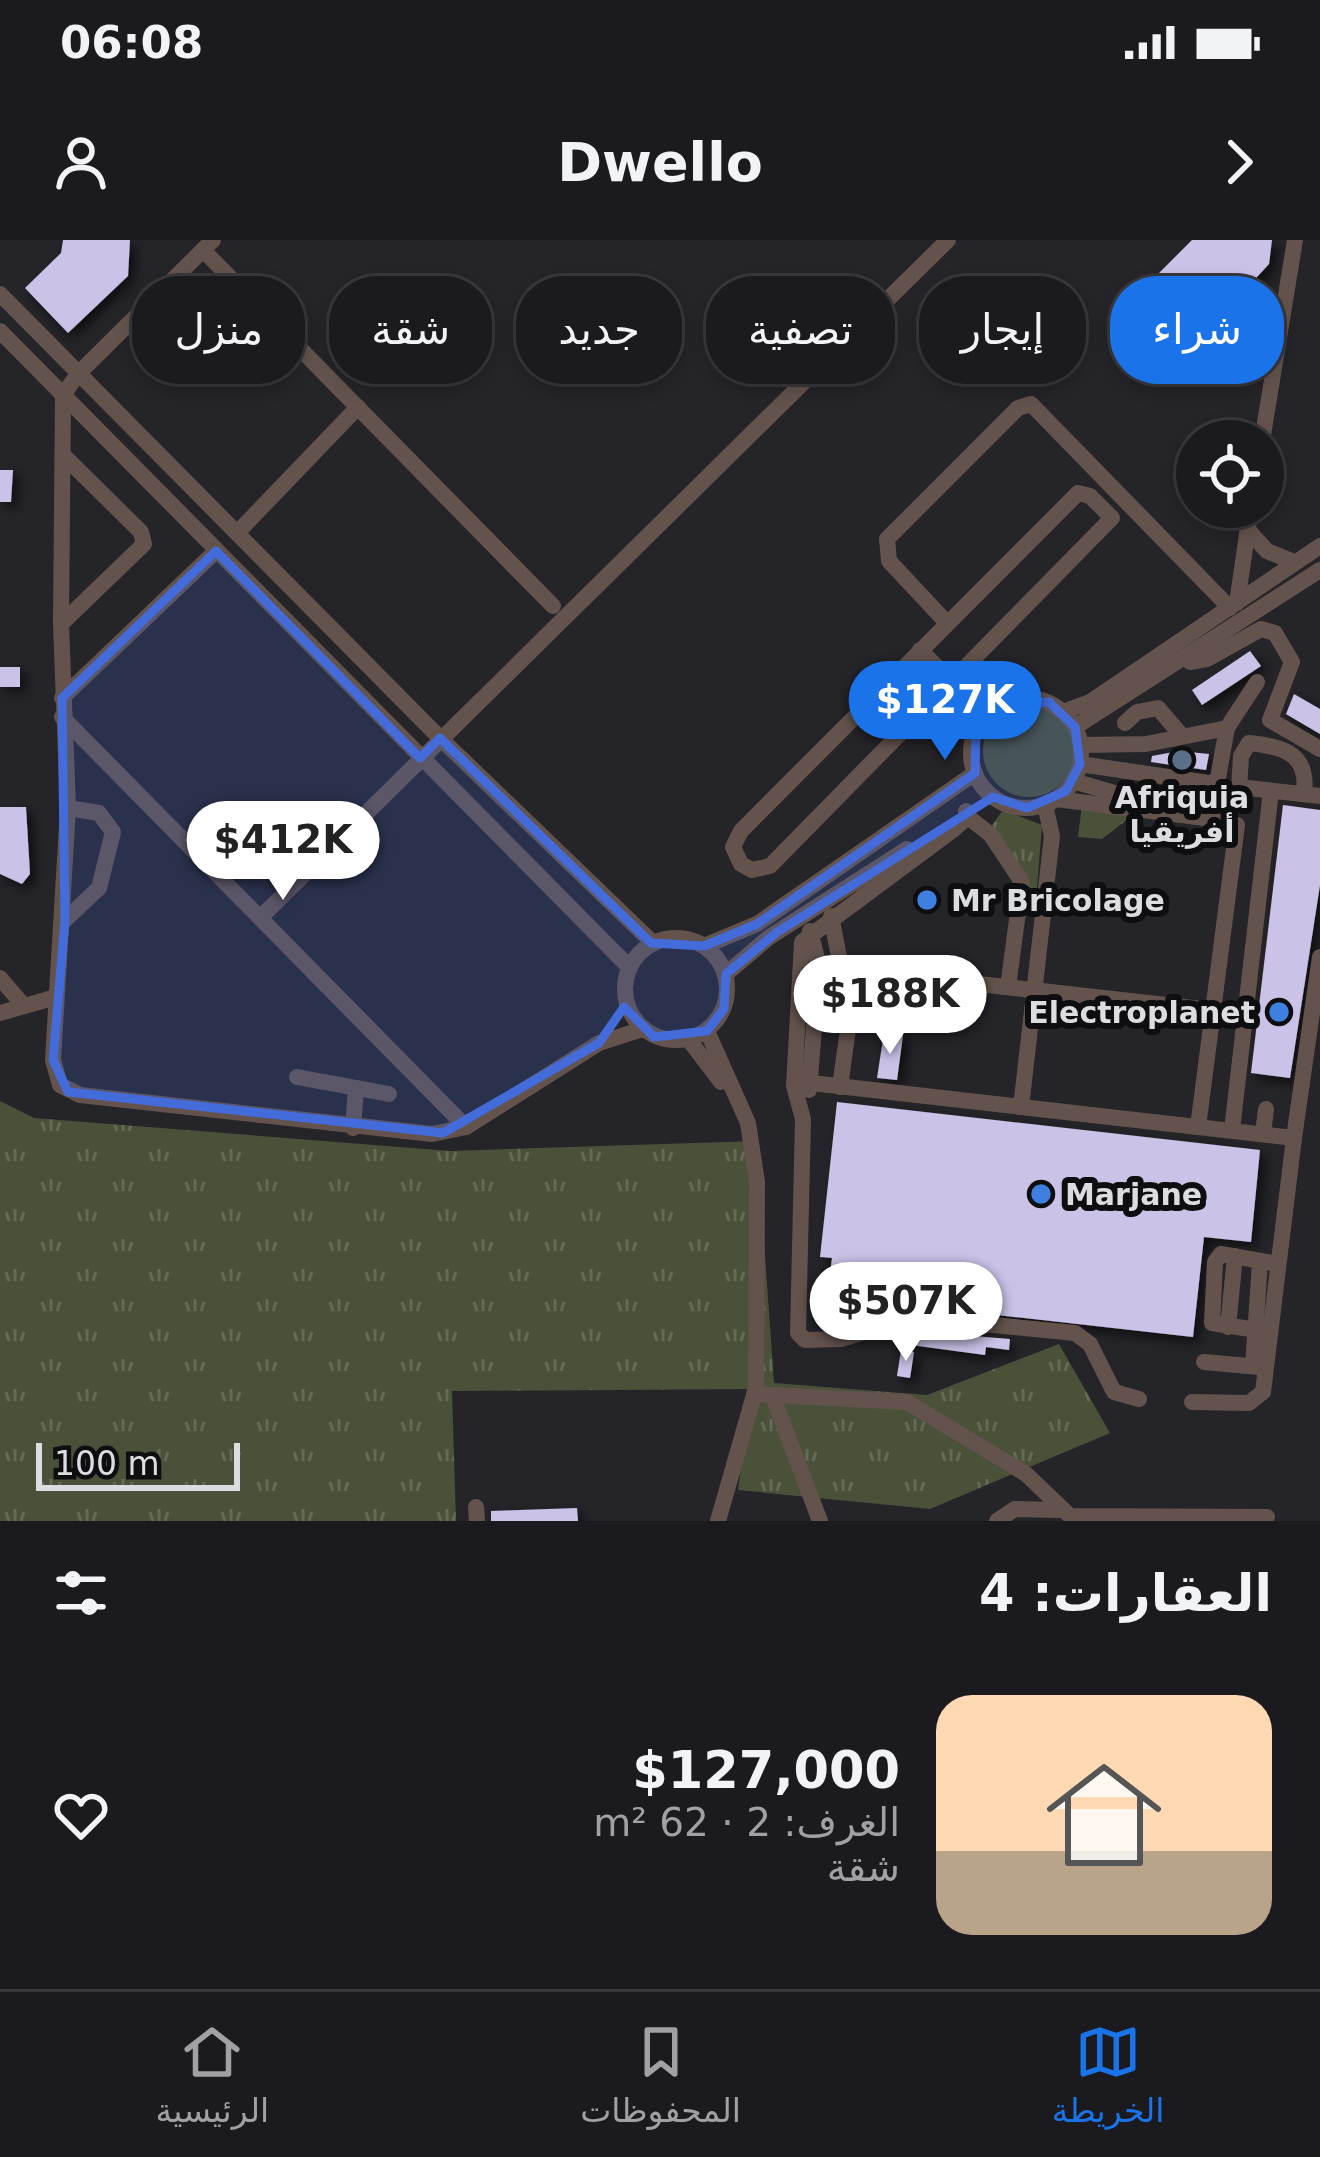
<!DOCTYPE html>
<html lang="ar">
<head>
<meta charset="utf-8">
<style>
	body { margin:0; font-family:"DejaVu Sans","Noto Sans Arabic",sans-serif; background:#28282c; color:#f1f3f6; direction:rtl; height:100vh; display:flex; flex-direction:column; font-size:45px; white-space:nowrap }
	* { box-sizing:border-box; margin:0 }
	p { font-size:39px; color:#a0a1a4 }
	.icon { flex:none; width:66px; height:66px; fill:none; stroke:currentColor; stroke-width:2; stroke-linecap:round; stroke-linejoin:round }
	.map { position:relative; height:1281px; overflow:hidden; direction:ltr }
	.drawer { display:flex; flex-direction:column; background:#1b1b1f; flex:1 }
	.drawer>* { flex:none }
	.hud { position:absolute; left:36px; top:36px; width:1248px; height:108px; direction:rtl; display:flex; gap:24px }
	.controls { position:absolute; left:1176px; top:180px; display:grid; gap:24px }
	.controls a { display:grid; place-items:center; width:108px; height:108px; border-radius:50%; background:#1b1b1f; box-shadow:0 6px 18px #0003,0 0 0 3px #39393d; font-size:60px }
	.scale { position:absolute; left:36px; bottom:30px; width:204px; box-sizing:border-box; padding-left:12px; border:6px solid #dcdde0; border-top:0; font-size:33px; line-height:42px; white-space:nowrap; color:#dcdde0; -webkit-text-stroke:9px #0e0e10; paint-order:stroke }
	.price { position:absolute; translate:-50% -102px; padding:0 27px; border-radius:42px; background:#fff; color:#222; font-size:39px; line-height:78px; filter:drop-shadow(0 3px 6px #0008) }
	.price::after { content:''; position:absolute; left:50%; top:72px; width:36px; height:27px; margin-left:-18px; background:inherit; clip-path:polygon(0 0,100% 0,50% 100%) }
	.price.current { background:#1a73e8; color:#fff }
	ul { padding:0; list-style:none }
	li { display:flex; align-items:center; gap:36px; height:300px; padding:0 48px }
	li span { display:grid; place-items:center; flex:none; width:336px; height:240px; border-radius:36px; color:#555 }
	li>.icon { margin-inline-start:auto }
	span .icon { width:144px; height:144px; fill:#fffc; stroke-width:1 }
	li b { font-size:51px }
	h2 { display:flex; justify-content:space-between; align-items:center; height:144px; padding:0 48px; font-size:51px }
	.tag { padding:0 42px; border-radius:48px; background:#1b1b1f; box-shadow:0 6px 18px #0003,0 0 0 3px #39393d; font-size:42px; line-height:108px }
	.tag.current { background:#1a73e8; color:#fff }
	.status { display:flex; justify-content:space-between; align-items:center; height:84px; padding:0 60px; background:#1b1b1f; direction:ltr }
	.status svg { height:33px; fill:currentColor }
	header { display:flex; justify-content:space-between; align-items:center; height:156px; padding:0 48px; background:#1b1b1f; font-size:54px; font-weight:600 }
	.tabs { display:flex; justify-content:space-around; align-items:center; height:168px; border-top:3px solid #39393d; background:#1b1b1f; font-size:33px; color:#a0a1a4 }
	.tabs a { display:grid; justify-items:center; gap:6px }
	.tabs .current { color:#1a73e8 }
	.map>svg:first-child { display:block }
</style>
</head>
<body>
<div class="status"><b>06:08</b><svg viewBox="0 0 49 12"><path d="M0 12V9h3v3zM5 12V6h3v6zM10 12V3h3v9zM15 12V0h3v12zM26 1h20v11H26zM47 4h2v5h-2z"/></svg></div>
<header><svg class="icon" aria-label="forward" viewBox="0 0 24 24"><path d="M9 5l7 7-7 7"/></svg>Dwello<svg class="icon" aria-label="person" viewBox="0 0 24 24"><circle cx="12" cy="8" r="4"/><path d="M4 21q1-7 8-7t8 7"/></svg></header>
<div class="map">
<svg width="1320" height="1281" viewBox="0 0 1320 1281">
	<defs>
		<pattern id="grass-tufts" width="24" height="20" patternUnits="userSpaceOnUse" patternTransform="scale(3)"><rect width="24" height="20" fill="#495139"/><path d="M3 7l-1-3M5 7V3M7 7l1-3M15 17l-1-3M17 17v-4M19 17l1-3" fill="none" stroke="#636a55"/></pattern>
		<filter id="shadow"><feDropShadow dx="5.5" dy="5.5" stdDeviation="6" flood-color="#0009"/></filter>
	</defs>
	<rect width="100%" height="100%" fill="#242429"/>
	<g fill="url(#grass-tufts)">
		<path d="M1082,565L1227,589L1207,591L1205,586L1132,576L1102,599L1078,597Z"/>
		<path d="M1003,570L1042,585L1035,673L1022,672L1027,637L992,585Z"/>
		<path d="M0,861L34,878L450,911L757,901L774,1143L927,1155L1059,1104L1110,1193L930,1269L738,1250L752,1149L452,1151L456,1281H0Z"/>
	</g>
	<circle fill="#495139" cx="1029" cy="511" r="46"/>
	<g fill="#cac2e7" filter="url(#shadow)">
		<path d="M63,0H130L128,36L68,93L25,48L61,13Z"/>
		<path d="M1192,0H1272L1269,24L1205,93L1151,41Z"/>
		<path d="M0,230H13L11,262H0Z"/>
		<path d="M1250,411L1261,426L1202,465L1192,450Z"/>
		<rect x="0" y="427" width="20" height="20"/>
		<path d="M1294,454L1320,469V494L1286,474Z"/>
		<path d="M1179,511L1209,514L1206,530L1151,522L1152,516Z"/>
		<path d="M1283,565L1320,570V645L1290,838L1251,833Z"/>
		<path d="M0,567H26L30,634L22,644L0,634Z"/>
		<path d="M884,793L903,795L897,840L877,838Z"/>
		<path d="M837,862L1260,910L1251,1002L1204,997L1193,1097L827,1056L832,1018L820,1017Z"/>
		<path d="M912,1091L1010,1099L1009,1110L986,1107L985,1115L911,1105Z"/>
		<path d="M901,1110L914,1112L910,1138L897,1136Z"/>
		<path d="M577,1268L578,1281H491V1271Z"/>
	</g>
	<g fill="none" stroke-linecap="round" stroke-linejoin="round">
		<g stroke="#63534c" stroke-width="16">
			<path d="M213,0L78,134L63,155L61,384L68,568L53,820L60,845L80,855L432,894L466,887L599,803L643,789"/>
			<path d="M203,10L553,366"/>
			<path d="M0,54L440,498L653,703"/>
			<path d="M0,91L630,728"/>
			<path d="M1262,201L1295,0"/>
			<path d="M1078,253L1090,256L1112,278L770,626L752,630L741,624L733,607L741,591Z"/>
			<path d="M1247,289L1267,311L1294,322"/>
			<path d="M237,293L358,167"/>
			<path d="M1237,363L1251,267"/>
			<path d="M947,383L889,321L887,299L1018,168L1031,164L1230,368"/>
			<path d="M61,384L144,304L141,292L63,215"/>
			<path d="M920,410L985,475"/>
			<path d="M1190,422L1207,419L1261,389L1275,393L1292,422L1270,480L1320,509"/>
			<path d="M62,458L216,311"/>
			<circle cx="1026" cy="513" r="55"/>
			<path d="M1063,472L1090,462L1320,306"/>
			<path d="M62,477L466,887"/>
			<path d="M1125,483L1137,472L1158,468L1182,496"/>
			<path d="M1075,487L1320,330"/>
			<path d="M1081,505L1146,504L1227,488"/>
			<path d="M1080,524L1216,544"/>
			<path d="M1073,541L1128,557"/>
			<path d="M1239,547L1320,556"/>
			<path d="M1056,559L1229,581"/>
			<path d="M1213,565L1227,488L1257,442"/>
			<path d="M1238,566L1241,516L1249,503C1285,507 1309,514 1304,554"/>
			<path d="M966,571L968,577L954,589L802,702L794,846L803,879L798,1093L805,1100L841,1099L913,1077L1075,1093L1090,1104L1114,1152L1139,1159"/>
			<path d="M968,577L991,595L1022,642L1008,747"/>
			<path d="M831,676L841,727"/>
			<path d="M261,677L948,0"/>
			<path d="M65,680L99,648L113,592L99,573L68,568"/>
			<circle cx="676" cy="749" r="51"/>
			<path d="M704,706L757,684L975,533"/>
			<path d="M819,726L1246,774"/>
			<path d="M726,734L768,698L907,609"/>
			<path d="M0,738L24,766"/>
			<path d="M0,773L56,757"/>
			<path d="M707,791L748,883L757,942L756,1148L718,1281"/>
			<path d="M689,800L721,842"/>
			<path d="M297,837L389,854"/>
			<path d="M811,843L1294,898L1263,1152L1249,1163L1192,1162"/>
			<path d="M840,847L856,731"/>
			<path d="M809,850L819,726L810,691"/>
			<path d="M1021,867L1052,596L1045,565"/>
			<path d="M1198,887L1237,585"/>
			<path d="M353,888L356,848"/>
			<path d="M1232,890L1271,551"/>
			<path d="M1263,894L1266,869"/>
			<path d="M1294,898L1320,717"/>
			<path d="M1228,1087L1235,1016"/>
			<path d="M1269,1092L1212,1083L1215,1022L1221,1014L1278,1024"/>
			<path d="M1204,1122L1259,1127"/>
			<path d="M1253,1126L1260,1022"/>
			<path d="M754,1154L907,1162L1026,1234L1070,1276L1267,1277"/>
			<path d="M773,1157L820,1281"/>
			<path d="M476,1267L477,1281"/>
			<path d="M997,1281L1015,1269L1059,1270"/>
		</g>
	</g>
	<path fill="#436bda" fill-opacity="0.2" stroke="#436bda" stroke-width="9" stroke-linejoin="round" d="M216,311L420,518L440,498L651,703L704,706L757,684L975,533L976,488L999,465L1049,462L1075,487L1080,524L1066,551L1027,568L993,557L776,693L726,734L724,769L707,791L654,797L624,767L599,803L443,893L68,852L53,820L65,680L62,458Z"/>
	<circle fill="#5c6f8a" stroke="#0e0e10" stroke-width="4.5" cx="1182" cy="520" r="12"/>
	<g fill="#3f7fe0" stroke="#0e0e10" stroke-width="4.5">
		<circle cx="927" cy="660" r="12"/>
		<circle cx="1279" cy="772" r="12"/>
		<circle cx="1041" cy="954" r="12"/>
	</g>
	<g text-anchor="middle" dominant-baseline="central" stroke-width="12" stroke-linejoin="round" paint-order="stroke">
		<g font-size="30" font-weight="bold" fill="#dcdde0" stroke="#0e0e10" text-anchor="start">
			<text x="1182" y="557" text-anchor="middle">Afriquia<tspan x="1182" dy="34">أفريقيا</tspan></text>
			<text x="951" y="660">Mr Bricolage</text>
			<text x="1255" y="772" text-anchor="end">Electroplanet</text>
			<text x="1065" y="954">Marjane</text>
		</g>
	</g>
</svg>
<div class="controls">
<a><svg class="icon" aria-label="locate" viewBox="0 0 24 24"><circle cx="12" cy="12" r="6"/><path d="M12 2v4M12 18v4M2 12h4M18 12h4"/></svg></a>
</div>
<div class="scale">100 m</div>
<b class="price current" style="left:945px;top:523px">$127K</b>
<b class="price" style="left:283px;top:663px">$412K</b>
<b class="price" style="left:890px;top:817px">$188K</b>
<b class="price" style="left:906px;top:1124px">$507K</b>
<div class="hud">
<a class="tag current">شراء</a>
<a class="tag">إيجار</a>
<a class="tag">تصفية</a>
<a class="tag">جديد</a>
<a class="tag">شقة</a>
<a class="tag">منزل</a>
</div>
</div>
<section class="drawer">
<h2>العقارات: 4<svg class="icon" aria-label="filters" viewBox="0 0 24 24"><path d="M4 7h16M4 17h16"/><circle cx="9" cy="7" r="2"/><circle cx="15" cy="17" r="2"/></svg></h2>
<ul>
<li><span style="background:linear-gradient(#ffd9b3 65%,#b9a48a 0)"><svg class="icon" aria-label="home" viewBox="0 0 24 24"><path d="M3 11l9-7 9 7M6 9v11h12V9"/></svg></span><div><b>$127,000</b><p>الغرف: 2 · 62 m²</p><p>شقة</p></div><svg class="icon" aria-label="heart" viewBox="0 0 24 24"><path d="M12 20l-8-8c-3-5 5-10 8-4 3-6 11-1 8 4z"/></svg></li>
</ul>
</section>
<nav class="tabs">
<a class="current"><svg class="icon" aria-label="map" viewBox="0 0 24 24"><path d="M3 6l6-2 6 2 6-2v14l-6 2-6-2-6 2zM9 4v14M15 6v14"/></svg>الخريطة</a>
<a><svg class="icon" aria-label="saved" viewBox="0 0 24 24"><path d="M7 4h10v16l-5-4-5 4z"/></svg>المحفوظات</a>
<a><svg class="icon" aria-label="home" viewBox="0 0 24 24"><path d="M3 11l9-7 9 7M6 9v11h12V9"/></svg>الرئيسية</a>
</nav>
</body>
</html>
